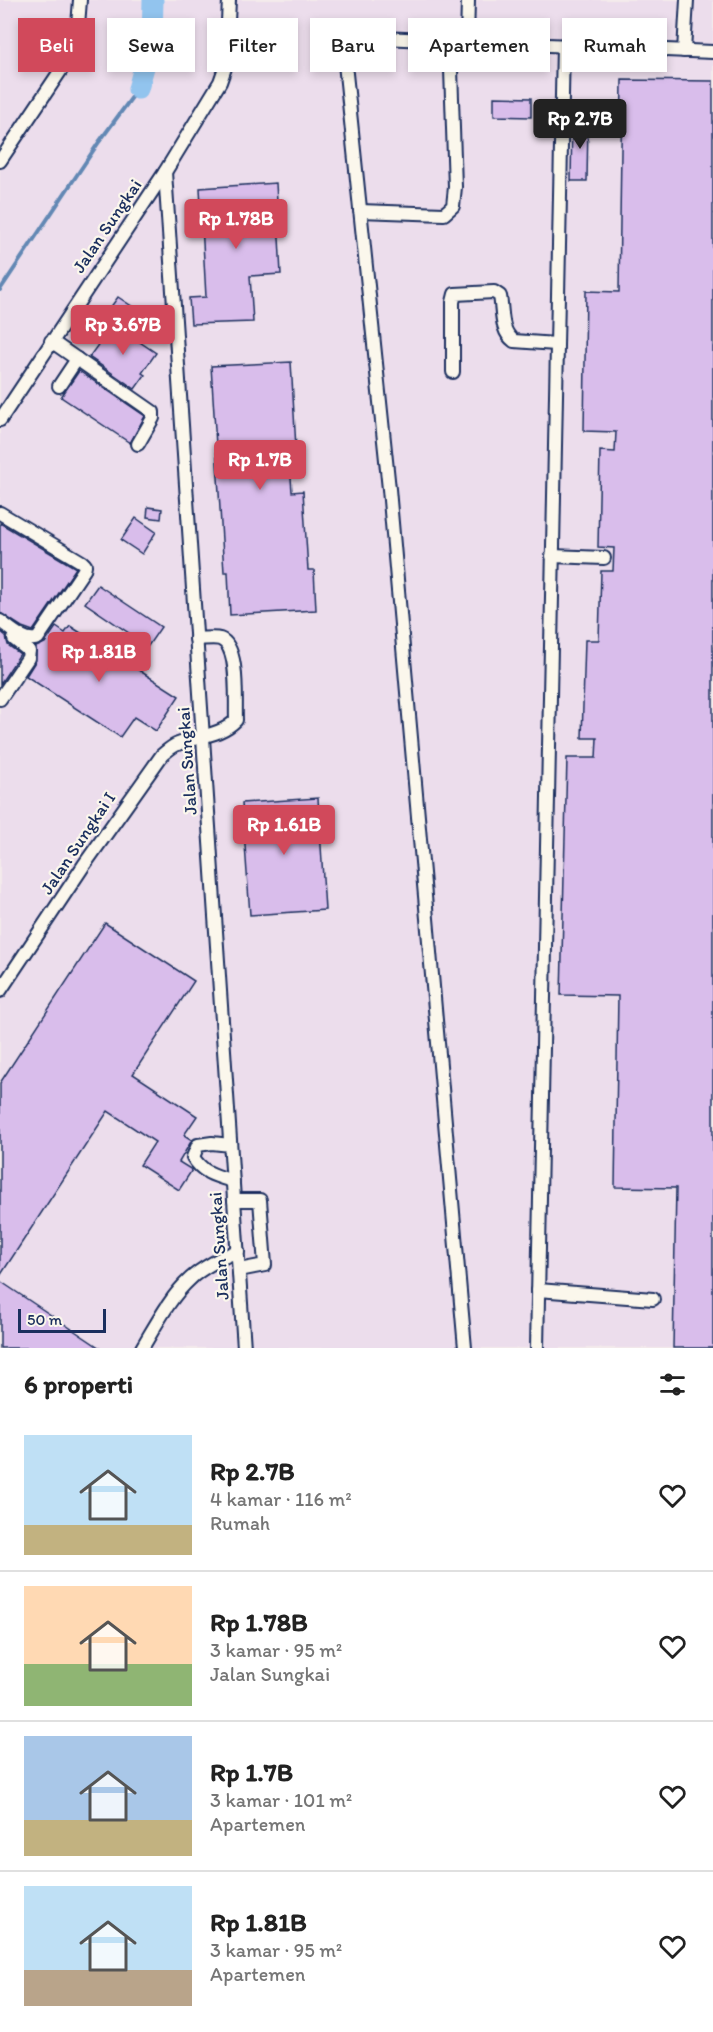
<!DOCTYPE html>
<html lang="id">
<head>
<meta charset="utf-8">
<style>
	body { margin:0; font-family:Itim,sans-serif; background:#f6f6f6; color:#222; height:100vh; display:flex; flex-direction:column; font-size:22px; white-space:nowrap }
	* { box-sizing:border-box; margin:0 }
	p { font-size:20px; color:#767676 }
	.icon { flex:none; width:33px; height:33px; fill:none; stroke:currentColor; stroke-width:2; stroke-linecap:round; stroke-linejoin:round }
	.map { position:relative; height:1348px; overflow:hidden }
	.side { display:flex; flex-direction:column; background:#fff; flex:1 }
	.side>* { flex:none }
	.top-card { position:absolute; left:18px; top:18px; width:678px; height:54px; display:flex; gap:12px }
	.scale { position:absolute; left:18px; bottom:15px; width:88px; box-sizing:border-box; padding-left:6px; border:3px solid #1b2f5e; border-top:0; font-size:16px; line-height:21px; white-space:nowrap; color:#1b2f5e; -webkit-text-stroke:4px #fbf7ec; paint-order:stroke }
	.price { position:absolute; translate:-50% -51px; padding:0 14px; border-radius:6px; background:#d1495b; color:#fff; font-size:20px; line-height:39px; filter:drop-shadow(0 2px 3px #0008) }
	.price::after { content:''; position:absolute; left:50%; top:36px; width:18px; height:14px; margin-left:-9px; background:inherit; clip-path:polygon(0 0,100% 0,50% 100%) }
	.price.on { background:#222; color:#fff }
	ul { padding:0; list-style:none }
	li { display:flex; align-items:center; gap:18px; height:150px; padding:0 24px }
	li+li { border-top:2px solid #e0e0e0 }
	li span { display:grid; place-items:center; flex:none; width:168px; height:120px; border-radius:0px; color:#555 }
	li>.icon { margin-inline-start:auto }
	span .icon { width:72px; height:72px; fill:#fffc; stroke-width:1 }
	li b { font-size:26px }
	h2 { display:flex; justify-content:space-between; align-items:center; height:72px; padding:0 24px; font-size:26px }
	.pill { padding:0 21px; border-radius:0px; background:#fff; box-shadow:0 3px 9px #0003; font-size:21px; line-height:54px }
	.pill.on { background:#d1495b; color:#fff }
	.map>svg:first-child { display:block }
</style>
</head>
<body>
<div class="map">
<svg width="713" height="1348" viewBox="0 0 713 1348">
	<rect width="100%" height="100%" fill="#f4ebec"/>
	<filter id="ink" filterUnits="userSpaceOnUse"><feTurbulence type="fractalNoise" baseFrequency=".0167" numOctaves="2"/><feDisplacementMap in="SourceGraphic" scale="12" xChannelSelector="R" yChannelSelector="G"/><feConvolveMatrix kernelMatrix="1 2 1 2 8 2 1 2 1" color-interpolation-filters="sRGB"/></filter>
	<g filter="url(#ink)">
		<rect fill="#ecddec" x="0" y="0" width="713" height="1348"/>
		<g fill="none" stroke-linecap="round" stroke-linejoin="round">
			<path stroke="#6288b4" stroke-width="4" d="M0,290L99,142L138,89"/>
			<path stroke="#92c4ee" stroke-width="21" d="M138,89L152,38L153,0"/>
		</g>
		<g fill="#d9bdeb" stroke="#1b2f5e" stroke-width="1.5">
			<path d="M622,80L713,81V1348H673L676,1188L615,1187L618,996L561,995L567,758H596L597,738H582L585,640H599L601,571H613L614,548L598,547L600,451L615,452L616,432L584,431L586,291L619,292Z"/>
			<path d="M494,97L531,98V117L494,116Z"/>
			<path d="M572,119H588L587,181H571Z"/>
			<path d="M276,183L281,274L250,276L253,322L191,324L189,298L206,297L200,188Z"/>
			<path d="M118,297L133,307L126,318L110,308Z"/>
			<path d="M113,324L156,353L142,373L145,375L135,389L89,357Z"/>
			<path d="M291,362L296,448L289,449L292,492L303,491L308,570H314L316,610L230,615L228,572H224L211,366Z"/>
			<path d="M79,371L145,416L130,443L61,397Z"/>
			<path d="M148,507L162,509L161,519L147,517Z"/>
			<path d="M136,518L156,532L142,554L121,540Z"/>
			<path d="M0,523L76,568L33,631L22,627L0,613Z"/>
			<path d="M98,585L161,627L148,646L85,603Z"/>
			<path d="M70,626L179,696L156,731L134,717L120,737L26,676L36,660V647L45,643L56,627L65,633Z"/>
			<path d="M0,631L6,636L8,645L20,654L0,684Z"/>
			<path d="M318,798L325,910L250,915L242,803Z"/>
			<path d="M105,923L194,981L133,1074L197,1116L184,1135L192,1140L179,1162L192,1170L179,1190L140,1165L155,1142L108,1111L0,1276V1083Z"/>
			<path d="M0,1281L100,1348H0Z"/>
		</g>
		<g fill="none" stroke-linecap="round" stroke-linejoin="round">
			<g stroke="#1b2f5e" stroke-width="16">
				<g id="minor">
					<path d="M467,41L468,0"/>
					<path d="M684,51L687,0"/>
					<path d="M0,161L71,55L77,38L80,0"/>
					<path d="M165,172L244,1348"/>
					<path d="M360,211L444,214L453,206L455,187L450,40"/>
					<path d="M51,341L153,412V418L138,444"/>
					<path d="M453,372V302L455,294L494,292L500,296C503,312 500,331 514,341L556,344"/>
					<path d="M59,386L77,359"/>
					<path d="M0,420L165,172L220,82L226,65L229,0"/>
					<path d="M0,513L82,562L85,565L84,570L38,638C26,644 10,628 0,621"/>
					<path d="M552,556L604,558"/>
					<path d="M0,699L28,658L29,651L14,639"/>
					<path d="M0,991L84,865L162,755C167,751 172,746 178,744C197,736 221,736 236,720C235,702 240,646 220,639C214,637 203,639 196,639"/>
					<path d="M230,1145L212,1143L198,1145L193,1157C202,1173 216,1176 233,1181"/>
					<path d="M234,1200H260L265,1265L239,1270"/>
					<path d="M538,1290L653,1299"/>
					<path d="M142,1348C156,1325 170,1297 190,1279C200,1269 224,1256 238,1251"/>
					<path d="M465,1348L389,489L344,54L347,39L358,37L713,52"/>
					<path d="M537,1348L563,45"/>
				</g>
			</g>
			<use href="#minor" stroke="#fbf7ec" stroke-width="12"/>
		</g>
	</g>
	<g text-anchor="middle" dominant-baseline="central" stroke-width="4.5" stroke-linejoin="round" paint-order="stroke">
		<g font-size="18" fill="#1b2f5e" stroke="#fbf7ec">
			<text transform="translate(107 226) rotate(-56)">Jalan Sungkai</text>
			<text transform="translate(187 761) rotate(-94)">Jalan Sungkai</text>
			<text transform="translate(78 843) rotate(-56)">Jalan Sungkai I</text>
			<text transform="translate(219 1246) rotate(-94)">Jalan Sungkai</text>
		</g>
	</g>
</svg>
<div class="scale">50 m</div>
<b class="price on" style="left:580px;top:150px">Rp 2.7B</b>
<b class="price" style="left:236px;top:250px">Rp 1.78B</b>
<b class="price" style="left:123px;top:356px">Rp 3.67B</b>
<b class="price" style="left:260px;top:491px">Rp 1.7B</b>
<b class="price" style="left:99px;top:683px">Rp 1.81B</b>
<b class="price" style="left:284px;top:856px">Rp 1.61B</b>
<div class="top-card">
<a class="pill on">Beli</a>
<a class="pill">Sewa</a>
<a class="pill">Filter</a>
<a class="pill">Baru</a>
<a class="pill">Apartemen</a>
<a class="pill">Rumah</a>
</div>
</div>
<section class="side">
<h2>6 properti<svg class="icon" aria-label="filters" viewBox="0 0 24 24"><path d="M4 7h16M4 17h16"/><circle cx="9" cy="7" r="2"/><circle cx="15" cy="17" r="2"/></svg></h2>
<ul>
<li><span style="background:linear-gradient(#bfe0f5 75%,#c2b280 0)"><svg class="icon" aria-label="home" viewBox="0 0 24 24"><path d="M3 11l9-7 9 7M6 9v11h12V9"/></svg></span><div><b>Rp 2.7B</b><p>4 kamar · 116 m²</p><p>Rumah</p></div><svg class="icon" aria-label="heart" viewBox="0 0 24 24"><path d="M12 20l-8-8c-3-5 5-10 8-4 3-6 11-1 8 4z"/></svg></li>
<li><span style="background:linear-gradient(#ffd9b3 65%,#8fb573 0)"><svg class="icon" aria-label="home" viewBox="0 0 24 24"><path d="M3 11l9-7 9 7M6 9v11h12V9"/></svg></span><div><b>Rp 1.78B</b><p>3 kamar · 95 m²</p><p>Jalan Sungkai</p></div><svg class="icon" aria-label="heart" viewBox="0 0 24 24"><path d="M12 20l-8-8c-3-5 5-10 8-4 3-6 11-1 8 4z"/></svg></li>
<li><span style="background:linear-gradient(#a9c7e8 70%,#c2b280 0)"><svg class="icon" aria-label="home" viewBox="0 0 24 24"><path d="M3 11l9-7 9 7M6 9v11h12V9"/></svg></span><div><b>Rp 1.7B</b><p>3 kamar · 101 m²</p><p>Apartemen</p></div><svg class="icon" aria-label="heart" viewBox="0 0 24 24"><path d="M12 20l-8-8c-3-5 5-10 8-4 3-6 11-1 8 4z"/></svg></li>
<li><span style="background:linear-gradient(#bfe0f5 70%,#b9a48a 0)"><svg class="icon" aria-label="home" viewBox="0 0 24 24"><path d="M3 11l9-7 9 7M6 9v11h12V9"/></svg></span><div><b>Rp 1.81B</b><p>3 kamar · 95 m²</p><p>Apartemen</p></div><svg class="icon" aria-label="heart" viewBox="0 0 24 24"><path d="M12 20l-8-8c-3-5 5-10 8-4 3-6 11-1 8 4z"/></svg></li>
</ul>
</section>
</body>
</html>
